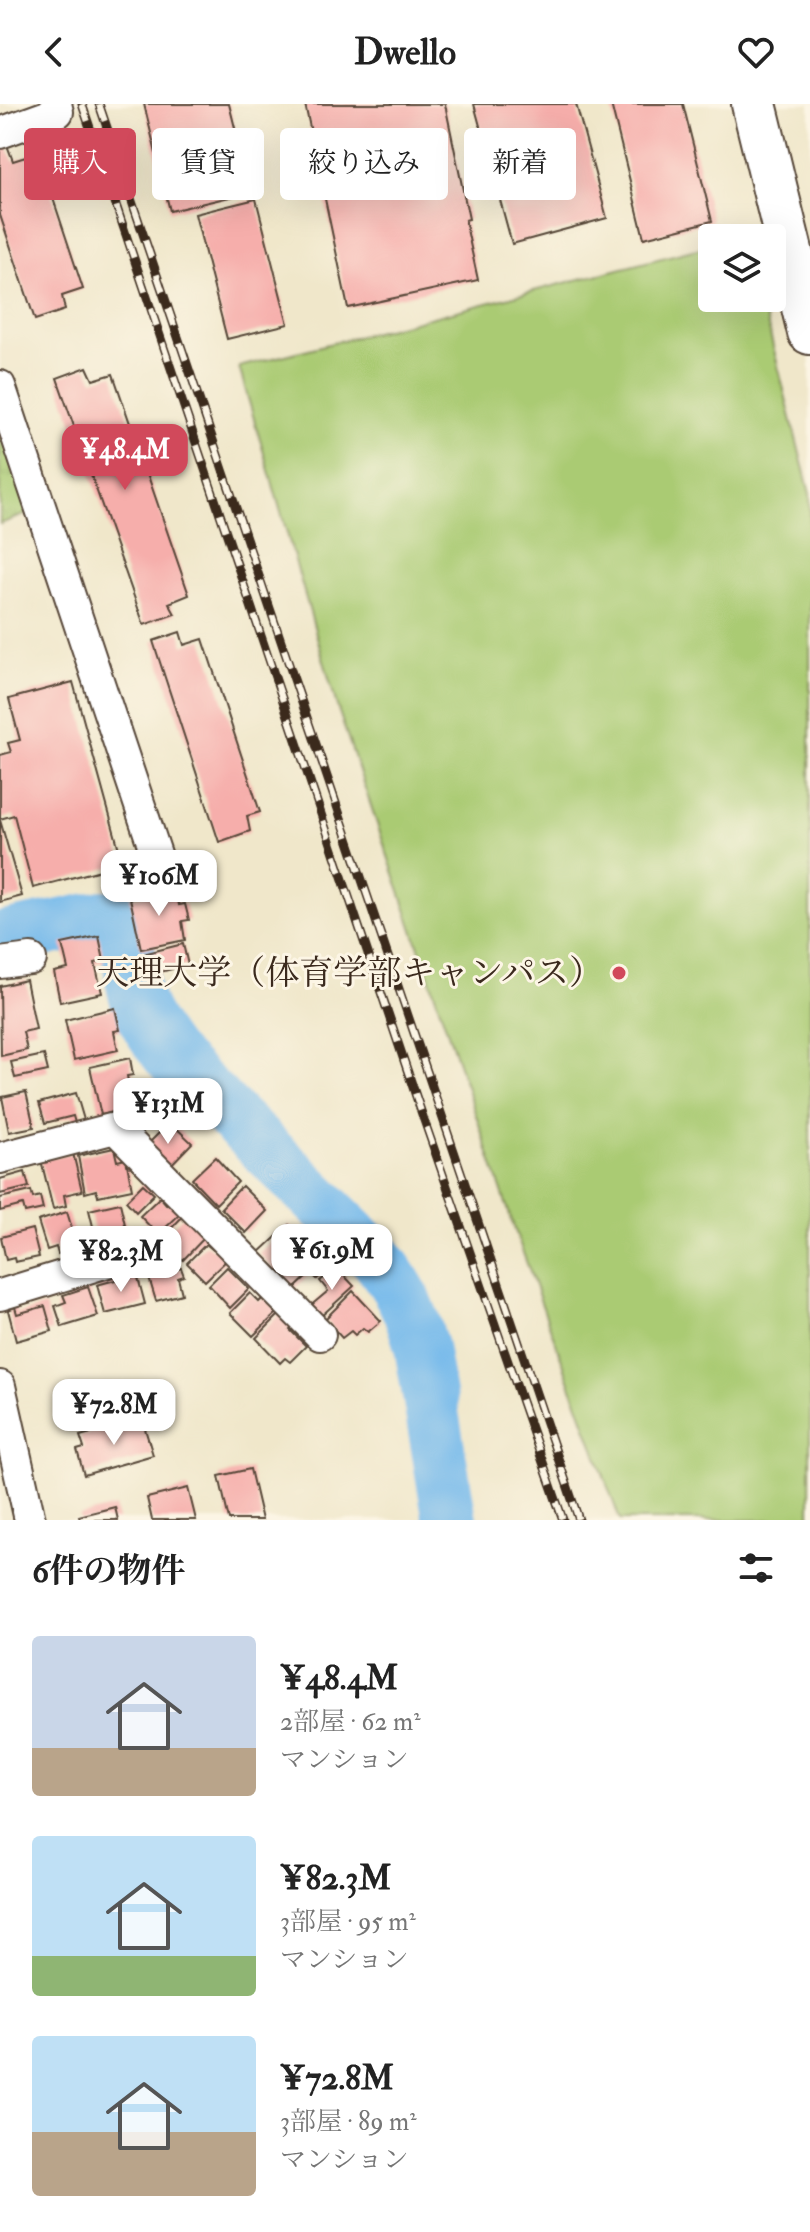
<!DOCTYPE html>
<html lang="ja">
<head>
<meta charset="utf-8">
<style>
	body { margin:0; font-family:"IM FELL Double Pica","Noto Serif JP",serif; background:#f2f2f2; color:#222; height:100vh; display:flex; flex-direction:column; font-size:30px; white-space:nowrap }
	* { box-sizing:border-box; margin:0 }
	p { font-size:26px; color:#767676 }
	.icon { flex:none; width:44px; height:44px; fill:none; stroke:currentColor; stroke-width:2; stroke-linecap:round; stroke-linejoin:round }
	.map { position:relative; height:1416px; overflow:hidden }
	.side { display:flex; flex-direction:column; background:#fff; flex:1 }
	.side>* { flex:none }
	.top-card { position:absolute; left:24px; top:24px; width:762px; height:72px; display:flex; gap:16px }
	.fabs { position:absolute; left:698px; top:120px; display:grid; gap:16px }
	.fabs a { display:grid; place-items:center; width:88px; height:88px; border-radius:8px; background:#fff; box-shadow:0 8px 32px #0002; font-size:40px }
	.price { position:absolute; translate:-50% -68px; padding:0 18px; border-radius:16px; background:#fff; color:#222; font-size:26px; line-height:52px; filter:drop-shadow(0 2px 4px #0008) }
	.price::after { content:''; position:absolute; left:50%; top:48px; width:24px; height:18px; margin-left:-12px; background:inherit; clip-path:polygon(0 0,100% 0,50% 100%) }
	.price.current { background:#d1495b; color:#fff }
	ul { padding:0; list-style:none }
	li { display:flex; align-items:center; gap:24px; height:200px; padding:0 32px }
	li span { display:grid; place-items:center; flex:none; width:224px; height:160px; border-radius:8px; color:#555 }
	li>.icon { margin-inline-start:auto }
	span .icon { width:96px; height:96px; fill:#fffc; stroke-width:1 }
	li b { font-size:34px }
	h2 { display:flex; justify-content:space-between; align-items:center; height:96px; padding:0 32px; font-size:34px }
	.tag { padding:0 28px; border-radius:8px; background:#fff; box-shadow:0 8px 32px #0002; font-size:28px; line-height:72px }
	.tag.current { background:#d1495b; color:#fff }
	header { display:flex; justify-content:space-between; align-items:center; height:104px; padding:0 32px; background:#fff; font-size:36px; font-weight:800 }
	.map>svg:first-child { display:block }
</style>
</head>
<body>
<header><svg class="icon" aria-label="back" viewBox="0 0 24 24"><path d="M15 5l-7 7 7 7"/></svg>Dwello<svg class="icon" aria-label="heart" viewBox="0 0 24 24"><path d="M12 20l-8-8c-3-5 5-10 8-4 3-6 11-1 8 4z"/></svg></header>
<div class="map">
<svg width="810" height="1416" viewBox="0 0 810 1416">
	<defs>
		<pattern id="grass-tufts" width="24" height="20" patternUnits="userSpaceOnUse" patternTransform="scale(2)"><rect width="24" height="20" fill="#aacb73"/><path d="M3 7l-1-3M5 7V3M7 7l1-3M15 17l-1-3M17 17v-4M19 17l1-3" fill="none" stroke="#93ae63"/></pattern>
	</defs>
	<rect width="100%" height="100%" fill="#fcf5e5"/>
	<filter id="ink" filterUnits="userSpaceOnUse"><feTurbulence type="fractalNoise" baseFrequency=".0125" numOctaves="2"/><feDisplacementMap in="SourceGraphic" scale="16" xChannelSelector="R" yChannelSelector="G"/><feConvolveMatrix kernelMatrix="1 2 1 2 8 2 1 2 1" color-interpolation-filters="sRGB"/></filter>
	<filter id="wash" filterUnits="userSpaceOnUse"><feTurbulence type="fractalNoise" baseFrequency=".006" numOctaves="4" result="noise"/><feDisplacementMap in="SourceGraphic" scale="32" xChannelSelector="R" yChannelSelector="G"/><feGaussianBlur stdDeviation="1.8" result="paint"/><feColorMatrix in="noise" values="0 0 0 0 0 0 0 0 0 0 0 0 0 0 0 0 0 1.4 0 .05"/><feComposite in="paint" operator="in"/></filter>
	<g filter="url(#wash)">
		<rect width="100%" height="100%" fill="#f0e7ca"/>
		<path fill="url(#grass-tufts)" stroke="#727a48" stroke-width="2" d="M0,322L29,409L0,420Z"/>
		<path fill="#aacb73" stroke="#727a48" stroke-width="2" d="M712,141V194H761L810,390V1416H620L518,1135L337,602L239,263Z"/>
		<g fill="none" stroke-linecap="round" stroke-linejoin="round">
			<path stroke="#75b9eb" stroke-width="54" d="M0,835L104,813L118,815C132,838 128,864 135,889C141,913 154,931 168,950L375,1152C400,1183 411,1205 421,1243L450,1416"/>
		</g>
		<g id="blocks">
			<g fill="#f6aeab">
				<path d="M144,0H229L251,88L170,107Z"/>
				<path d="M305,0H445L469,115L465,116L478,176L348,204Z"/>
				<path d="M474,0H576L607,114L512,140Z"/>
				<path d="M611,0H683L712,117L644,134Z"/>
				<path d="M7,41L13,57L38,49L83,185L62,192L65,206L35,216L0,111V44Z"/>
				<path d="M256,95L288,220L227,235L195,110Z"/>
				<path d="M87,263L93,276L113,270L189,491L169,499L175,510L144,521L57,274Z"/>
				<path d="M180,528L184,541L203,535L260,708L247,712L250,727L219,738L153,537Z"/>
				<path d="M73,578L123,760L33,784L14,711L0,715V651L11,648L8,639L20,636L9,595Z"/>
				<path d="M0,716L22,792L0,798Z"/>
				<path d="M175,784L179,801L185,800L189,816L182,817L185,836L141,845L130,794Z"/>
				<path d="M99,832L104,857L95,859L102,889L60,898L54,868L68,865L62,840Z"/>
				<path d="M183,840L188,861L148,871L143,850Z"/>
				<path d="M26,876L36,925L23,928L27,946L1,952L0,882Z"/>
				<path d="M115,904L120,926L114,927L118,946L74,956L65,916Z"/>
				<path d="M44,951L48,967L15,974L11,958Z"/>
				<path d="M130,954L133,971L127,972L133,1004L101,1011L90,963Z"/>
				<path d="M26,988L34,1023L9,1028L2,993Z"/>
				<path d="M76,989L84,1016L75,1019L73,1012L45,1019L39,999Z"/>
				<path d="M170,1018L192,1039L166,1066L144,1044Z"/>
				<path d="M114,1044L117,1057L126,1055L132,1085L98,1092L96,1086L85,1089L78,1052Z"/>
				<path d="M73,1049L82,1087L64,1091L66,1102L53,1105L41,1056Z"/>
				<path d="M215,1053L238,1078L216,1100L192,1075Z"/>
				<path d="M25,1068L29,1083L0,1090V1075Z"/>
				<path d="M143,1080L154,1090L136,1108L126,1097Z"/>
				<path d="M242,1082L267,1107L246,1129L221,1104Z"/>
				<path d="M31,1087L33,1094L40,1092L43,1105L25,1109L23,1101L0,1107V1094Z"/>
				<path d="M160,1093L167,1101L171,1097L182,1108L158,1131L140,1112Z"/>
				<path d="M120,1099L127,1129L105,1135L106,1141L98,1143L89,1106Z"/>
				<path d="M67,1108L78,1144L58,1150L56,1143L47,1146L38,1117Z"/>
				<path d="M185,1110L207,1131L183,1156L161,1135Z"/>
				<path d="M289,1121L307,1141L277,1170L259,1149Z"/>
				<path d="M32,1125L39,1153L15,1158L14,1154L6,1156L1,1133Z"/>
				<path d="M206,1140L213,1146L217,1142L229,1154L205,1177L187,1159Z"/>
				<path d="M316,1142L333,1160L317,1175L311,1169L294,1185L283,1173Z"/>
				<path d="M172,1157L175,1166L181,1164L184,1172L178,1174L182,1190L156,1197L146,1164Z"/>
				<path d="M227,1163L249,1185L230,1204L209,1181Z"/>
				<path d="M337,1164L354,1182L319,1214L309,1203L328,1187L320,1177Z"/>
				<path d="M137,1170L145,1200L105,1210L97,1181Z"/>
				<path d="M88,1183L98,1212L62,1223L55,1202L66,1198L63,1191Z"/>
				<path d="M353,1187L381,1217L368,1228L363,1224L355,1231L351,1227L342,1234L325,1215Z"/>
				<path d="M250,1189L259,1198L265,1192L279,1207L253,1232L230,1209Z"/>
				<path d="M45,1202L52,1227L16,1237L8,1206L15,1203L17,1210Z"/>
				<path d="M281,1209L294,1222L290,1226L306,1242L290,1258L285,1254L280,1259L256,1234Z"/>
				<path d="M142,1315L153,1351L84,1371L77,1346L84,1344L80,1332Z"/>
				<path d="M250,1365L262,1416H229L219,1372Z"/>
				<path d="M188,1384L196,1416H152L147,1394Z"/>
				<path d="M115,1403L118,1416H80L79,1412Z"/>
			</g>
		</g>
	</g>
	<g filter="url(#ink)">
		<use href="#blocks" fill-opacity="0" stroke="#564638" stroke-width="2"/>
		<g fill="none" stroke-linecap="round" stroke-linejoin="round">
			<g stroke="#564638" stroke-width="34">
				<g id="street">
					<path d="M0,29L58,8L56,0"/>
					<path d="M0,282L159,759L191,776"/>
					<path d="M0,859L31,855"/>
					<path d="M0,1054L115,1024L320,1231"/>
					<path d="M0,1191L140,1148"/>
					<path d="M0,1282L30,1416"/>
				</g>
			</g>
			<g stroke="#564638" stroke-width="48">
				<path id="secondary" d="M754,0L810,228"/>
			</g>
			<use href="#street" stroke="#fff" stroke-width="30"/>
			<use href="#secondary" stroke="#fff" stroke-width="44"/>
			<g stroke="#3b2a1e" stroke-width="9">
				<g id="rail">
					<path d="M82,0L424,1016L563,1416"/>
					<path d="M99,0L579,1416"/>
				</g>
			</g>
			<use href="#rail" stroke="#fcf5e5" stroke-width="6" stroke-dasharray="18" stroke-linecap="butt"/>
		</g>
	</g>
	<circle fill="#d1495b" stroke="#fcf5e5" stroke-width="3" cx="619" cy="869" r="8"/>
	<g text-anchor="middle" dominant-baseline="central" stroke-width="6" stroke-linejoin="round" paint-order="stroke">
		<g font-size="34" fill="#3b2a1e" stroke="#fcf5e5" text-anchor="end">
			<text x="603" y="869">天理大学（体育学部キャンパス）</text>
		</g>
	</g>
</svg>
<div class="fabs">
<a><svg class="icon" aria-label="layers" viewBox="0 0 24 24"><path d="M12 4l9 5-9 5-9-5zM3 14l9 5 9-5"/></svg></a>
</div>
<b class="price current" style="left:125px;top:388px">¥48.4M</b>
<b class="price" style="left:159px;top:814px">¥106M</b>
<b class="price" style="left:168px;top:1042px">¥131M</b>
<b class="price" style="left:332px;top:1188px">¥61.9M</b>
<b class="price" style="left:121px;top:1190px">¥82.3M</b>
<b class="price" style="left:114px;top:1343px">¥72.8M</b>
<div class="top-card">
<a class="tag current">購入</a>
<a class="tag">賃貸</a>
<a class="tag">絞り込み</a>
<a class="tag">新着</a>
</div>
</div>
<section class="side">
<h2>6件の物件<svg class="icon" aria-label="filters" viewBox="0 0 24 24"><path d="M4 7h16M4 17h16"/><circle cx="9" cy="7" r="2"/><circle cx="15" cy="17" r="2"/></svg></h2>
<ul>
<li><span style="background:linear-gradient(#c9d6e8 70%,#b9a48a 0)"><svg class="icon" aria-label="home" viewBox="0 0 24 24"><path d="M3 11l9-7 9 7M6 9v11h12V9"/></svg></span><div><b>¥48.4M</b><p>2部屋 · 62 m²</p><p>マンション</p></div></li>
<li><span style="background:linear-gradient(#bfe0f5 75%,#8fb573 0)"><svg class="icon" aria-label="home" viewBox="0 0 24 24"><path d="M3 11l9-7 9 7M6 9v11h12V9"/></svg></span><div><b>¥82.3M</b><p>3部屋 · 95 m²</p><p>マンション</p></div></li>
<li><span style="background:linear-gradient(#bfe0f5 60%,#b9a48a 0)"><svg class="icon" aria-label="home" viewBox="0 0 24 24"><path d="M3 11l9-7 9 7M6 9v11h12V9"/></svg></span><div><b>¥72.8M</b><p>3部屋 · 89 m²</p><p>マンション</p></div></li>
</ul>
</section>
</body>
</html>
